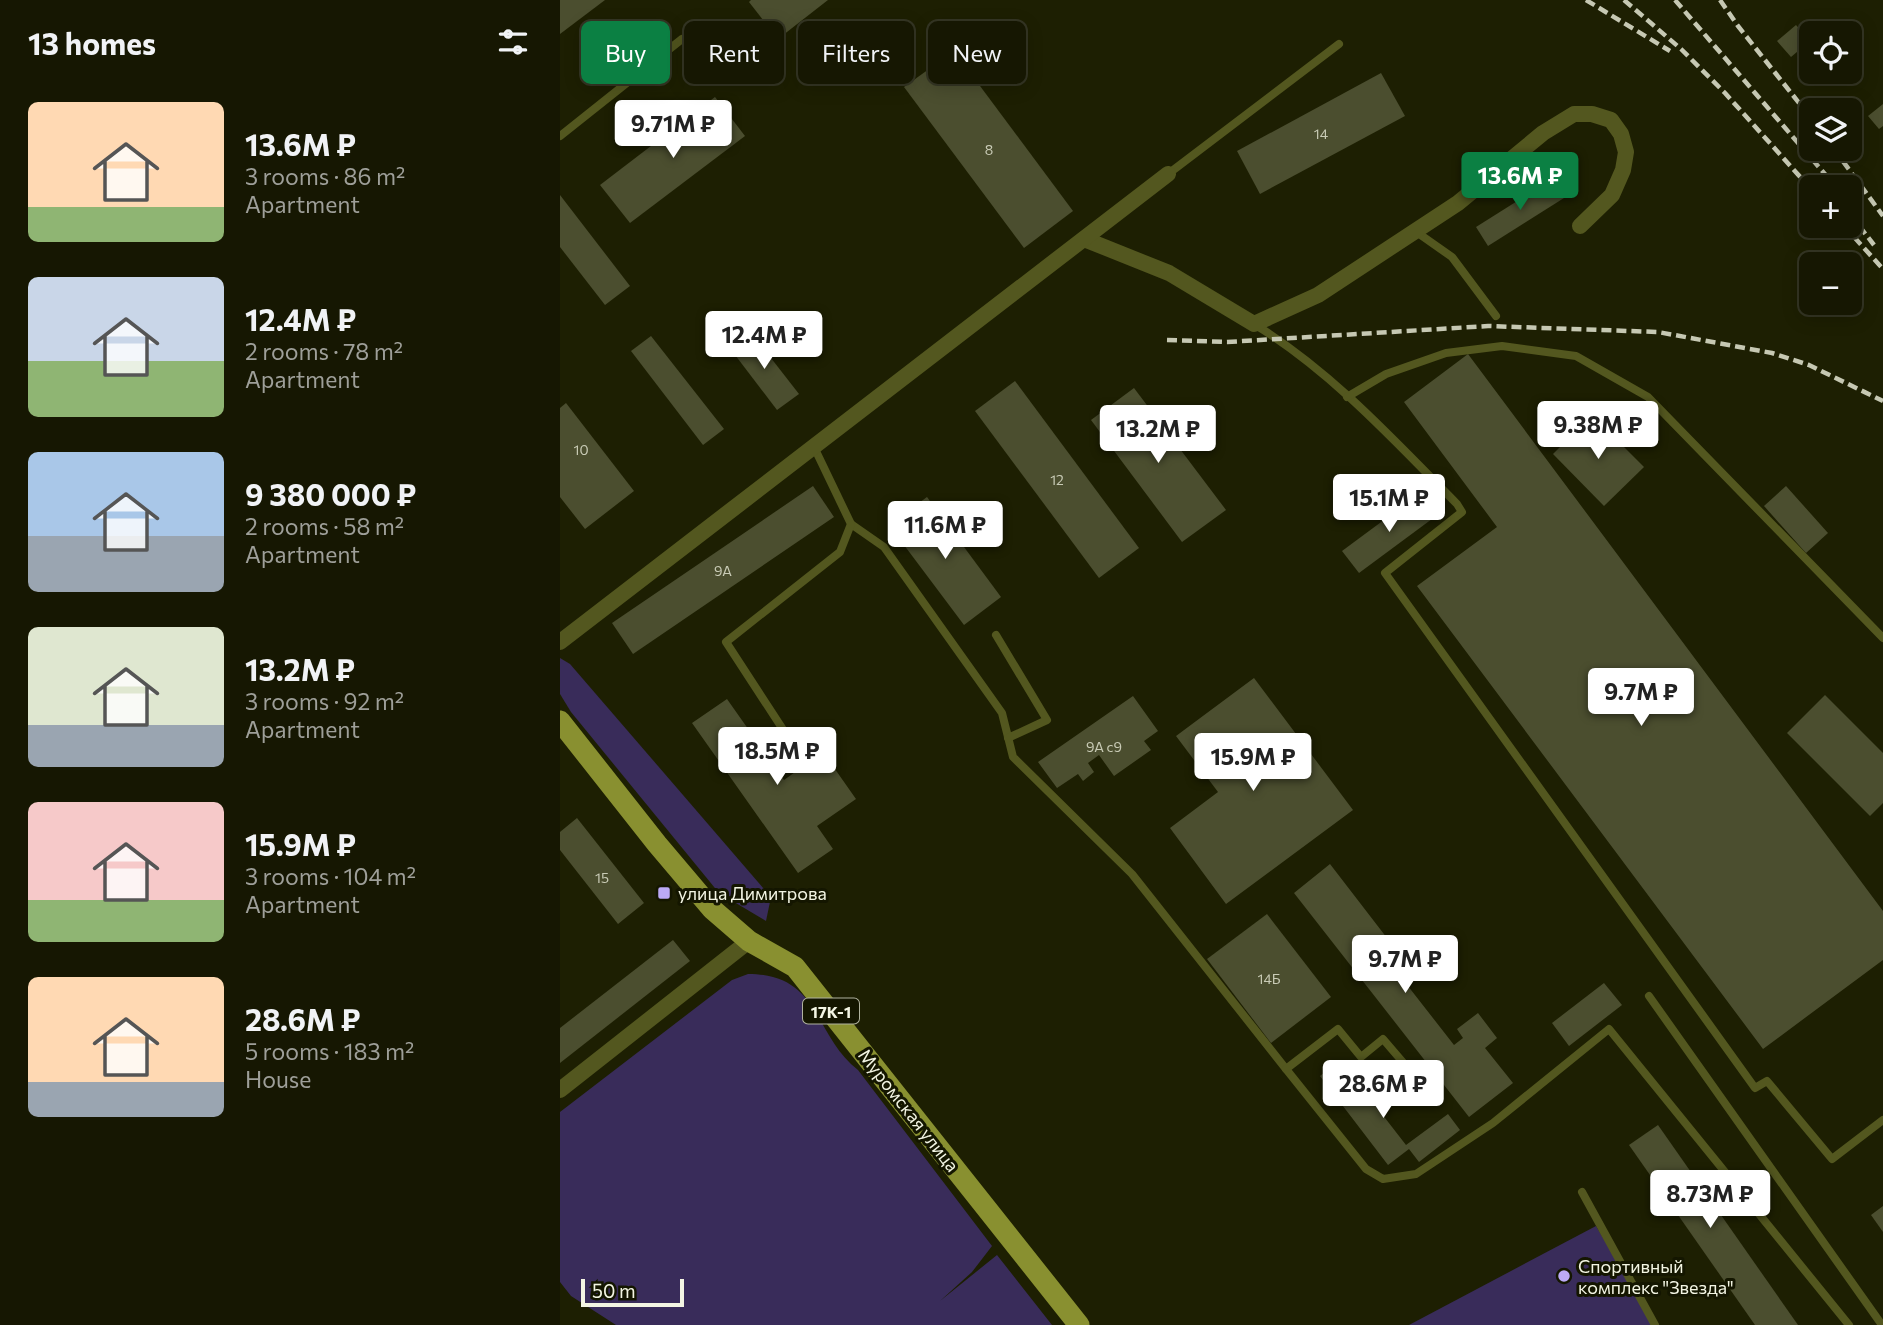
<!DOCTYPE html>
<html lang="en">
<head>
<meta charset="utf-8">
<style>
	body { margin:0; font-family:Commissioner,sans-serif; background:#1f200c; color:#f1f3f6; height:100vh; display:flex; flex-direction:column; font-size:26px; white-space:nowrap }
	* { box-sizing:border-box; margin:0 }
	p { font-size:23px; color:#9e9f99 }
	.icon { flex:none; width:38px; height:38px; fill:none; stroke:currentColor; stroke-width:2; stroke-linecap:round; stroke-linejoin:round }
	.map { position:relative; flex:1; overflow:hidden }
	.sheet { display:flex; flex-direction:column; background:#161702; width:560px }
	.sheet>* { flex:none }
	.banner { position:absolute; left:21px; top:21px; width:665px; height:63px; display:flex; gap:14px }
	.controls { position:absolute; left:1239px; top:21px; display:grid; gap:14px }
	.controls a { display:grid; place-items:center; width:63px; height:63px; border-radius:10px; background:#161702; box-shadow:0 4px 18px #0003,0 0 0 2px #353624; font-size:35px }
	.scale { position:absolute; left:21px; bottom:18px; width:103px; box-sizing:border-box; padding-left:7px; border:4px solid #f3f5e3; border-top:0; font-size:19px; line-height:24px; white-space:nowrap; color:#f3f5e3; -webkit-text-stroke:5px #141600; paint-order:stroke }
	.price { position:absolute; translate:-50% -60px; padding:0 16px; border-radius:7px; background:#fff; color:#222; font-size:23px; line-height:46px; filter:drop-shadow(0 2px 4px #0008) }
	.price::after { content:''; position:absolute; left:50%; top:42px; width:21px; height:16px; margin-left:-10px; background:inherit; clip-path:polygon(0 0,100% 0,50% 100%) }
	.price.active { background:#0b8043; color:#fff }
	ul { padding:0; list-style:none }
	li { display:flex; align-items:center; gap:21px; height:175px; padding:0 28px }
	li span { display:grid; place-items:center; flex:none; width:196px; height:140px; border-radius:10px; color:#555 }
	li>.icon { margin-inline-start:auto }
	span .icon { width:84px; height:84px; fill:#fffc; stroke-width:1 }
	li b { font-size:30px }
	h2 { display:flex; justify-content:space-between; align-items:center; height:84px; padding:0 28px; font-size:30px }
	.chip { padding:0 24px; border-radius:10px; background:#161702; box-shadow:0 4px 18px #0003,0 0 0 2px #353624; font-size:24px; line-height:63px }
	.chip.active { background:#0b8043; color:#fff }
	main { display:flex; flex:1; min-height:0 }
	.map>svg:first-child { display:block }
</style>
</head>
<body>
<main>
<section class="sheet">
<h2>13 homes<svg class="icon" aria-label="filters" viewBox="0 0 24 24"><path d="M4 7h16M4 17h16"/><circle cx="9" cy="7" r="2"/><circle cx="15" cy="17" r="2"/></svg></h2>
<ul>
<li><span style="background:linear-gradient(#ffd9b3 75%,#8fb573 0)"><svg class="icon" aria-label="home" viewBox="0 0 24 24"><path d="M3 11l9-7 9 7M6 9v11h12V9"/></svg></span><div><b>13.6M ₽</b><p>3 rooms · 86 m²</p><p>Apartment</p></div></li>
<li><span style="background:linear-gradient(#c9d6e8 60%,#8fb573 0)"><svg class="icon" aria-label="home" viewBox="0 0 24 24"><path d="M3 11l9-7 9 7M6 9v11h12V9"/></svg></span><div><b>12.4M ₽</b><p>2 rooms · 78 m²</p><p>Apartment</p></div></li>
<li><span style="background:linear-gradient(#a9c7e8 60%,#9aa5b1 0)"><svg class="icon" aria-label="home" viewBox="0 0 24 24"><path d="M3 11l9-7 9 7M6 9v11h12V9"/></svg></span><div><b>9 380 000 ₽</b><p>2 rooms · 58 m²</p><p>Apartment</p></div></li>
<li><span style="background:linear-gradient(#dfe7d0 70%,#9aa5b1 0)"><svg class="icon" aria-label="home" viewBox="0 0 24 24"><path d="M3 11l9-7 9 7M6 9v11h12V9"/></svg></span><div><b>13.2M ₽</b><p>3 rooms · 92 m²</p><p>Apartment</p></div></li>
<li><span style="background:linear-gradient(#f6c9c9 70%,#8fb573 0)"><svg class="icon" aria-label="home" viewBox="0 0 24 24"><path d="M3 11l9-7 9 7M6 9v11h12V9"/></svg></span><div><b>15.9M ₽</b><p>3 rooms · 104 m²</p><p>Apartment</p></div></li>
<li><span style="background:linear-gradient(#ffd9b3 75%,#9aa5b1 0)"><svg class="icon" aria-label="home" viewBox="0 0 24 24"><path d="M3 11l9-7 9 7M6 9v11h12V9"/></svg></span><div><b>28.6M ₽</b><p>5 rooms · 183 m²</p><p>House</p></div></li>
</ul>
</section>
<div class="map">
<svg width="1323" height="1325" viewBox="0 0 1323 1325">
	<rect width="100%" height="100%" fill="#1d1f02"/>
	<g fill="#392c5a">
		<path d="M0,658L10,664L211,897L206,921L159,893L11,712L0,694Z"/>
		<path d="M188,974C261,974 253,1035 298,1070L432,1246L412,1272L380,1301L437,1255L492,1325H56L11,1296L0,1282V1112L172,980Z"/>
		<path d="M1036,1226L1095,1325H849Z"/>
	</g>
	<g fill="#4b4e2f">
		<path d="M0,0H45L0,34Z"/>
		<path d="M191,0H268L218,39L189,2Z"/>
		<path d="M1236,25L1250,41L1231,57L1217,41Z"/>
		<path d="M394,51L513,211L464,248L344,87Z"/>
		<path d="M821,73L845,116L700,194L677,151Z"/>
		<path d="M155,97L185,136L70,223L40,185Z"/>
		<path d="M1323,104V126L1319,129L1308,116Z"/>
		<path d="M992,179L1004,198L928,246L916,227Z"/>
		<path d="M0,195L70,286L45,305L0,247Z"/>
		<path d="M190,331L239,394L217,410L169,347Z"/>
		<path d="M91,336L164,429L143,445L71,351Z"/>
		<path d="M908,354L1323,911V960L1203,1049L857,586L937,527L844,402Z"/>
		<path d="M455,381L579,548L539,578L415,411Z"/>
		<path d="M574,388L666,510L622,542L531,420Z"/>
		<path d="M6,403L74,491L25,529L0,497V408Z"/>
		<path d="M1032,415L1084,467L1044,506L993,454Z"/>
		<path d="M253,486L274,517L73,654L52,623Z"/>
		<path d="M1226,486L1268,533L1246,553L1204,506Z"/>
		<path d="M859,494L876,516L799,573L782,551Z"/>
		<path d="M367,497L441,597L404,625L329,525Z"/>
		<path d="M694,678L793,810L666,904L610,828L658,792L616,736Z"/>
		<path d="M1265,695L1323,753V803L1310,816L1227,733Z"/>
		<path d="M573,696L598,731L584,741L591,750L554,776L539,755L528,763L534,772L523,781L518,774L497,788L478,762Z"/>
		<path d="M167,699L224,780L263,752L296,799L257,826L273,849L238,873L132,723Z"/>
		<path d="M17,818L84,903L58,924L0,850V832Z"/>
		<path d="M770,864L847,964L837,972L894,1045L903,1038L897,1029L918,1013L937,1038L925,1048L953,1083L909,1117L734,893Z"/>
		<path d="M707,914L771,997L711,1043L647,959Z"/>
		<path d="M113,940L130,961L0,1063V1028Z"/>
		<path d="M1044,983L1062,1005L1009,1046L992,1023Z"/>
		<path d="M780,1060L846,1145L888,1114L900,1130L859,1162L849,1149L828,1165L760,1076Z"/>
		<path d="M1098,1125L1238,1325H1195L1069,1145Z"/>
		<path d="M1323,1206V1232L1311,1215Z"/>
	</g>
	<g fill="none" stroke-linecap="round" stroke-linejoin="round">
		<g stroke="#53571f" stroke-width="8">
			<path d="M0,136L122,39"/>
			<path d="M608,174L779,44"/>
			<path d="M855,231L892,257L936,316"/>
			<path d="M694,324C771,371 834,440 897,504L902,512L825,573L1195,1088L1207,1081L1272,1159L1323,1120"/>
			<path d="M787,397L826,374L886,353L942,346L1016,356L1088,397L1323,638"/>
			<path d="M291,524L324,547L442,713L453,757L572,874L726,1069"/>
			<path d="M436,635L487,720L448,738"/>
			<path d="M237,751L166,642L280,552L291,524L254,447"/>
			<path d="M1089,996L1322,1325"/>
			<path d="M871,1095L823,1039L801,1057L778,1029L726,1069L806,1169L823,1179L856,1174L933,1123L1049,1029L1289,1325"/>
			<path d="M1022,1192L1095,1325"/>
		</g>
		<g stroke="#53571f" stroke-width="16">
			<path d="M524,239L609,273L694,324L758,295L898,203L983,133L1014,114H1032L1051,120L1061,134L1066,152L1063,170L1052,195L1020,226"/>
			<path d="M0,642L608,174"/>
			<path d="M0,1090L189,941"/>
		</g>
		<path stroke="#899030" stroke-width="21" d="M0,721L97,844L152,909L189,941L235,967L519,1325"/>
		<g stroke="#c6c8b3" stroke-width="4.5" stroke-dasharray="10 5" stroke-linecap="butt">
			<path d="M1026,0L1110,51"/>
			<path d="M1064,0L1121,49L1165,93L1251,189"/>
			<path d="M1115,0L1276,187"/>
			<path d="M1160,0L1178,26L1251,118"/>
			<path d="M1274,149L1323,216"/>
			<path d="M1290,214L1314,245"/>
			<path d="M1284,226L1323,269"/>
			<path d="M607,340L667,342L928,326L1098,332L1212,353L1249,365L1323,401"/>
		</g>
	</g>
	<g fill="#bcaaf6" stroke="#141600" stroke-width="2.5">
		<rect x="97" y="886" width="14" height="14" rx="3.5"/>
		<circle cx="1004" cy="1276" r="7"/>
	</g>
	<g text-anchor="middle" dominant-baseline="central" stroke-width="6" stroke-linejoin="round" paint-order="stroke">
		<g font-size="14" fill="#c9cbb6">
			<text x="761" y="133">14</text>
			<text x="429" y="149">8</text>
			<text x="21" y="449">10</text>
			<text x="497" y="479">12</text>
			<text x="163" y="570">9А</text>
			<text x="544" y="746">9А с9</text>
			<text x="42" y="877">15</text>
			<text x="709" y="978">14Б</text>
		</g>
		<rect fill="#141600" stroke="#b0b29f" stroke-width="2" x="243" y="998.5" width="56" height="25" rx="5"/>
		<g font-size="16" font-weight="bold" fill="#f3f5e3">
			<text x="271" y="1011">17К-1</text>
		</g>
		<g font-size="18" fill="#f3f5e3" stroke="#141600" text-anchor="start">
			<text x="118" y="893">улица Димитрова</text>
			<text x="1018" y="1266">Спортивный<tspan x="1018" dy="21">комплекс "Звезда"</tspan></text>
		</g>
		<g font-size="18" fill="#f3f5e3" stroke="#141600">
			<text transform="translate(349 1110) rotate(52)">Муромская улица</text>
		</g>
	</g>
</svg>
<div class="controls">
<a><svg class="icon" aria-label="locate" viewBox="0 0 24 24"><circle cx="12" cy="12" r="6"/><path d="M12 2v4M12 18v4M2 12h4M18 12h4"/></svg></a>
<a><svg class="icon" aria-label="layers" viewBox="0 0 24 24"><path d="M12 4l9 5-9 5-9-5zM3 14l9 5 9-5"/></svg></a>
<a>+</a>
<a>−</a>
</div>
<div class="scale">50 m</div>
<b class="price" style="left:113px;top:160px">9.71M ₽</b>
<b class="price active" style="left:960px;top:212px">13.6M ₽</b>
<b class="price" style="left:204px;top:371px">12.4M ₽</b>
<b class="price" style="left:1038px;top:461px">9.38M ₽</b>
<b class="price" style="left:598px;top:465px">13.2M ₽</b>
<b class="price" style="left:829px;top:534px">15.1M ₽</b>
<b class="price" style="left:385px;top:561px">11.6M ₽</b>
<b class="price" style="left:1081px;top:728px">9.7M ₽</b>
<b class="price" style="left:217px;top:787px">18.5M ₽</b>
<b class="price" style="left:693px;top:793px">15.9M ₽</b>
<b class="price" style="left:845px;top:995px">9.7M ₽</b>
<b class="price" style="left:823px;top:1120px">28.6M ₽</b>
<b class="price" style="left:1150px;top:1230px">8.73M ₽</b>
<div class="banner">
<a class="chip active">Buy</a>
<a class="chip">Rent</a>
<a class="chip">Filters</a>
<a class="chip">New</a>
</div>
</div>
</main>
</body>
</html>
